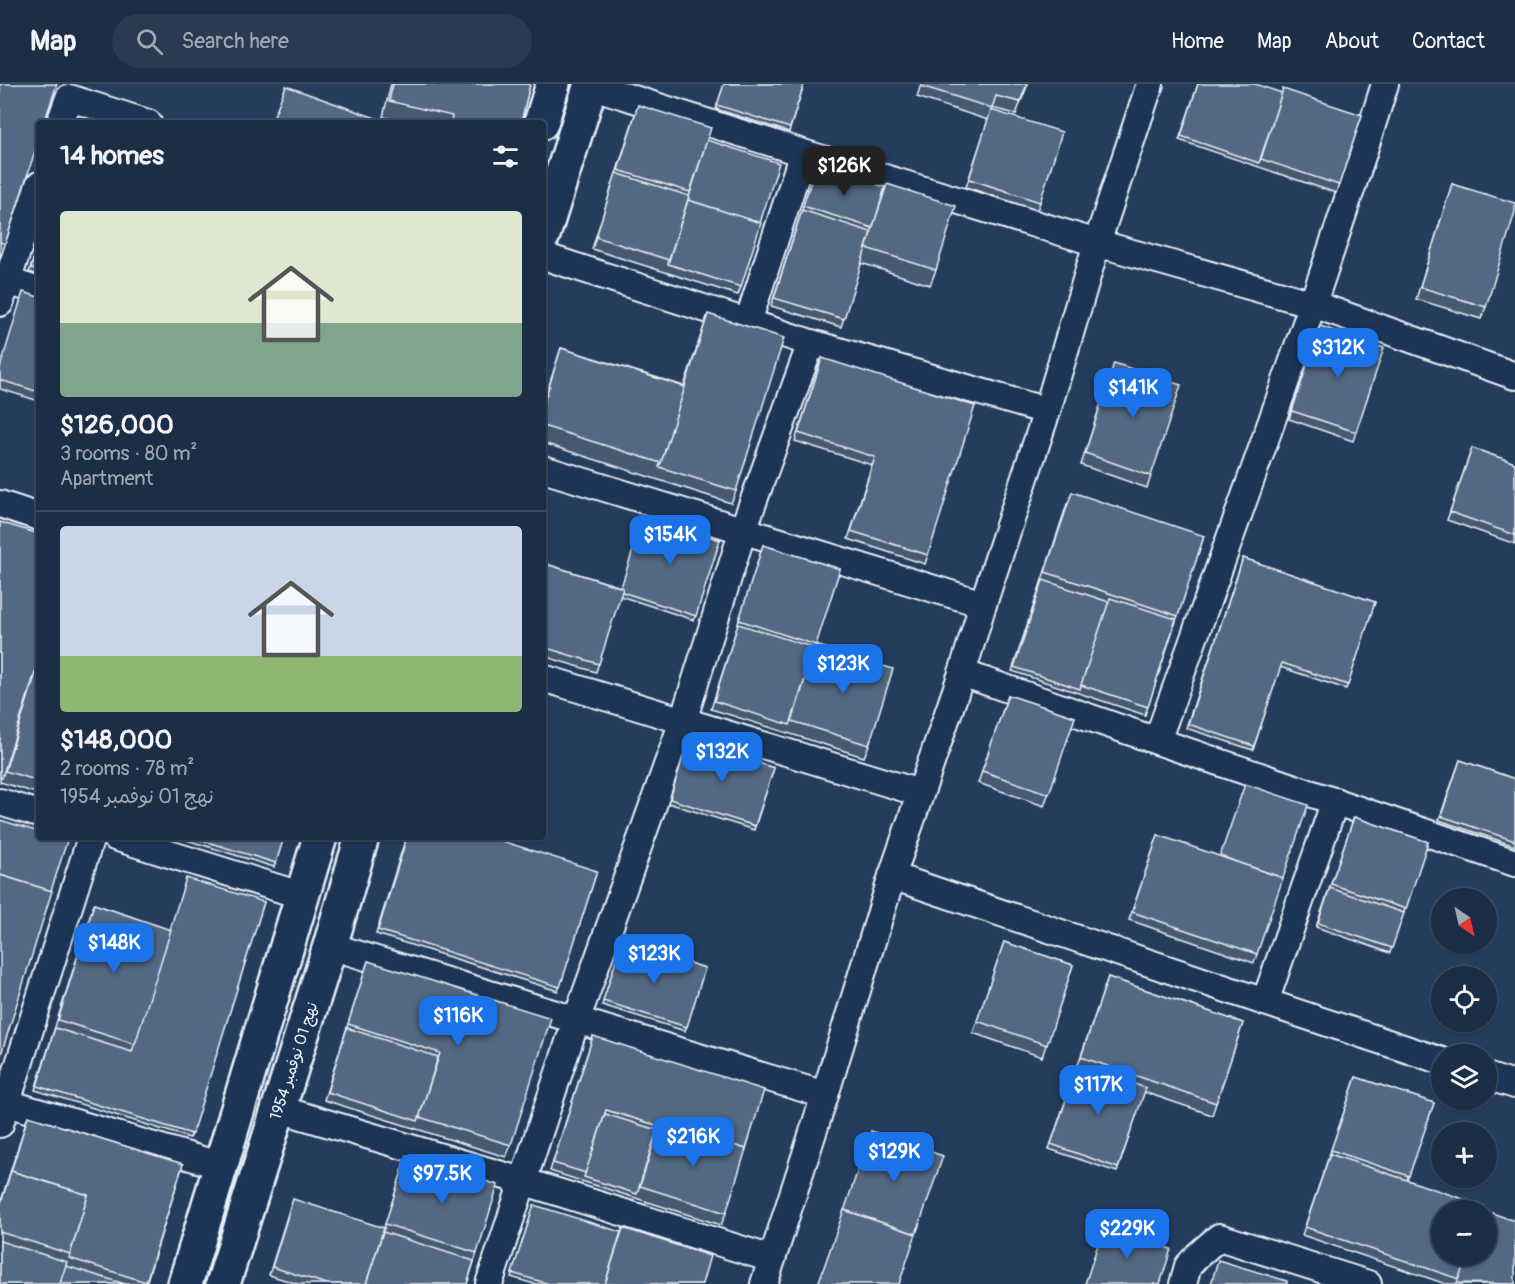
<!DOCTYPE html>
<html lang="en">
<head>
<meta charset="utf-8">
<style>
	body { margin:0; font-family:Pangolin,"Playpen Sans Arabic",sans-serif; background:#293a51; color:#f1f3f6; height:100vh; display:flex; flex-direction:column; font-size:22px; white-space:nowrap }
	* { box-sizing:border-box; margin:0 }
	p { font-size:20px; color:#a0a8b3 }
	.icon { flex:none; width:33px; height:33px; fill:none; stroke:currentColor; stroke-width:2; stroke-linecap:round; stroke-linejoin:round }
	.map { position:relative; flex:1; overflow:hidden }
	.sheet { position:absolute; left:36px; top:36px; width:510px; height:720px; display:flex; flex-direction:column; background:#1c2e46; border-radius:6px; box-shadow:0 2px 4px #0004,0 0 0 2px #3a4a5f }
	.sheet>* { flex:none }
	.needle { width:39px; rotate:146deg }
	.tools { position:absolute; left:1431px; top:804px; display:grid; gap:12px }
	.tools a { display:grid; place-items:center; width:66px; height:66px; border-radius:50%; background:#1c2e46; box-shadow:0 2px 4px #0004,0 0 0 2px #3a4a5f; font-size:30px }
	.price { position:absolute; translate:-50% -51px; padding:0 14px; border-radius:12px; background:#1a73e8; color:#fff; font-size:20px; line-height:39px; filter:drop-shadow(0 2px 3px #0008) }
	.price::after { content:''; position:absolute; left:50%; top:36px; width:18px; height:14px; margin-left:-9px; background:inherit; clip-path:polygon(0 0,100% 0,50% 100%) }
	.price.on { background:#222; color:#fff }
	ul { padding:0; list-style:none }
	li { display:grid; align-content:center; gap:12px; height:318px; padding:0 24px }
	li+li { border-top:2px solid #3a4a5f }
	li span { display:grid; place-items:center; height:186px; border-radius:6px; color:#555 }
	li>.icon { margin-inline-start:auto }
	span .icon { width:108px; height:108px; fill:#fffc; stroke-width:1 }
	li b { font-size:26px }
	h2 { display:flex; justify-content:space-between; align-items:center; height:72px; padding:0 24px; font-size:26px }
	header { display:flex; align-items:center; gap:36px; box-sizing:border-box; height:84px; padding:0 30px; background:#1c2e46; border-bottom:2px solid #3a4a5f }
	header strong { font-size:28px }
	nav { display:flex; gap:33px; margin-inline-start:auto; font-size:21px }
	.search { width:420px; height:54px; background:#293a51; display:flex; align-items:center; gap:15px; box-sizing:border-box; padding:0 21px; border-radius:33px; color:#a0a8b3; font-size:22px }
	.map>svg:first-child { display:block }
</style>
</head>
<body>
<header>
<strong>Map</strong>
<div class="search"><svg class="icon" aria-label="search" viewBox="0 0 24 24"><circle cx="10" cy="10" r="6"/><path d="M15 15l6 6"/></svg>Search here</div>
<nav><a>Home</a><a>Map</a><a>About</a><a>Contact</a></nav>
</header>
<div class="map">
<svg width="1515" height="1200" viewBox="0 0 1515 1200">
	<rect width="100%" height="100%" fill="#253d5d"/>
	<filter id="ink" filterUnits="userSpaceOnUse"><feTurbulence type="fractalNoise" baseFrequency=".0167" numOctaves="2"/><feDisplacementMap in="SourceGraphic" scale="12" xChannelSelector="R" yChannelSelector="G"/><feConvolveMatrix kernelMatrix="1 2 1 2 8 2 1 2 1" color-interpolation-filters="sRGB"/></filter>
	<g filter="url(#ink)">
		<g fill="none" stroke-linecap="round" stroke-linejoin="round">
			<g stroke="#e8f1f8" stroke-width="30">
				<g id="minor">
					<path d="M590,1L803,69L1097,159L1313,220L1515,292"/>
					<path d="M60,39L69,14L148,39"/>
					<path d="M543,172L811,259L1047,327"/>
					<path d="M7,197L39,207"/>
					<path d="M0,219L39,101"/>
					<path d="M748,238L803,69"/>
					<path d="M543,385L983,520"/>
					<path d="M0,420L39,433"/>
					<path d="M962,589L1157,657L1515,779"/>
					<path d="M543,594L920,709"/>
					<path d="M1157,657C1235,439 1316,221 1385,0"/>
					<path d="M1335,717L1265,918L1442,977"/>
					<path d="M0,718L39,730"/>
					<path d="M115,753L303,812"/>
					<path d="M892,792L1265,918"/>
					<path d="M330,862L825,1011"/>
					<path d="M1486,992L1515,1001"/>
					<path d="M0,1017L222,1082"/>
					<path d="M279,1025L522,1097L772,1175"/>
					<path d="M0,1040L91,753"/>
					<path d="M489,1200L576,937L683,637L743,446L811,259"/>
					<path d="M764,1200L825,1011L892,792L962,589L983,520L1047,327L1097,159L1150,0"/>
					<path d="M1183,1200L1188,1182L1198,1171L1219,1153L1368,1200"/>
				</g>
			</g>
			<g stroke="#e8f1f8" stroke-width="38">
				<g id="secondary">
					<path d="M541,39L553,0"/>
					<path d="M543,151L591,0"/>
					<path d="M185,1200L320,753"/>
					<path d="M223,1200L330,862L362,753"/>
				</g>
			</g>
			<use href="#minor" stroke="#1d3557" stroke-width="26"/>
			<use href="#secondary" stroke="#1d3557" stroke-width="33"/>
		</g>
		<g fill="#475970" stroke="#e8f1f8" stroke-width="1.5">
			<path d="M0,0L5,160L1,172H0Z"/>
			<path d="M391,0H530L521,39H409L383,33Z"/>
			<path d="M724,0H804L789,48L716,25Z"/>
			<path d="M921,0H1028L1016,30L992,24L991,26L1040,118L1037,126L966,103L988,36L917,13Z"/>
			<path d="M1198,0L1362,31L1336,109L1179,56Z"/>
			<path d="M638,21L707,56L741,203L738,211L592,165Z"/>
			<path d="M816,82L936,186L930,201L861,179L841,243L771,222Z"/>
			<path d="M1452,100L1486,223L1481,235L1416,215Z"/>
			<path d="M39,157V191L29,188Z"/>
			<path d="M39,213V317L0,305V283Z"/>
			<path d="M708,230L736,407L731,419L543,359V320L561,264L684,302Z"/>
			<path d="M1320,242L1356,348L1353,357L1289,335Z"/>
			<path d="M822,274L928,471L925,480L848,455L872,381L795,357Z"/>
			<path d="M1110,291L1151,392L1147,404L1081,381Z"/>
			<path d="M1472,364L1515,379V460L1447,436Z"/>
			<path d="M1067,420L1204,452L1145,631L1012,587Z"/>
			<path d="M0,438L39,578V710L0,698Z"/>
			<path d="M720,456L694,536L620,512L596,588L543,572V479L621,503Z"/>
			<path d="M763,461L840,485L814,565L869,661L864,673L711,625Z"/>
			<path d="M1243,474L1375,518L1346,605L1280,583L1253,666L1186,644Z"/>
			<path d="M1008,611L1075,633L1044,722L978,699Z"/>
			<path d="M688,657L774,684L754,746L668,719Z"/>
			<path d="M1460,676L1515,695V762L1439,736Z"/>
			<path d="M1354,733L1428,758L1390,869L1316,843Z"/>
			<path d="M1158,751L1257,870L1254,879L1129,836Z"/>
			<path d="M177,753H284L274,783Z"/>
			<path d="M406,753L597,787L558,907L376,850Z"/>
			<path d="M264,818L190,1054L35,1006L94,820L170,846Z"/>
			<path d="M622,858L705,884L685,947L602,921Z"/>
			<path d="M1004,858L1073,881L1042,973L973,949Z"/>
			<path d="M368,877L511,1061L506,1073L324,1016Z"/>
			<path d="M1108,893L1243,939L1212,1031L1144,1008L1117,1088L1049,1065Z"/>
			<path d="M593,952L726,1129L721,1141L550,1087Z"/>
			<path d="M1356,993L1434,1019L1407,1096L1483,1126L1515,1200H1446L1302,1151Z"/>
			<path d="M28,1032L183,1080L146,1200H0V1120Z"/>
			<path d="M407,1072L477,1169L467,1200H298L269,1191L290,1123L384,1144Z"/>
			<path d="M534,1121L702,1200H534L511,1193Z"/>
		</g>
		<g fill="#536782" stroke="#e8f1f8" stroke-width="1.5">
			<path d="M0,0H57L44,39H39V55L5,160L0,158Z"/>
			<path d="M393,0H530L521,39H451L452,32L389,17Z"/>
			<path d="M724,0H804L790,44L717,21Z"/>
			<path d="M922,0H1027L1020,18L996,12L992,24L921,2Z"/>
			<path d="M1198,0H1255L1282,9L1259,79L1181,52Z"/>
			<path d="M286,2L381,36L380,39H271Z"/>
			<path d="M1283,5L1362,31L1339,101L1261,75Z"/>
			<path d="M638,21L711,44L690,108L618,86Z"/>
			<path d="M991,26L1062,48L1040,118L969,95Z"/>
			<path d="M78,31L103,39H76Z"/>
			<path d="M707,56L779,79L760,139L688,116Z"/>
			<path d="M816,82L885,103L873,144L803,122Z"/>
			<path d="M616,89L689,112L669,176L596,153Z"/>
			<path d="M887,100L956,122L936,186L866,164Z"/>
			<path d="M1452,100L1515,119V128L1486,223L1420,203Z"/>
			<path d="M688,116L761,139L741,203L668,180Z"/>
			<path d="M802,126L871,148L844,235L774,214Z"/>
			<path d="M39,158V187L31,184Z"/>
			<path d="M23,208L39,213V308L0,296V284Z"/>
			<path d="M708,230L784,254L736,407L659,383Z"/>
			<path d="M1320,242L1384,264L1356,348L1292,327Z"/>
			<path d="M561,264L685,303L661,379L543,342V322Z"/>
			<path d="M822,274L975,322L928,471L851,447L875,373L798,349Z"/>
			<path d="M1114,279L1181,301L1151,392L1085,369Z"/>
			<path d="M1472,364L1515,379V451L1450,428Z"/>
			<path d="M1072,408L1204,452L1178,532L1045,488Z"/>
			<path d="M644,432L720,456L696,532L622,508L623,504L621,503Z"/>
			<path d="M0,438L39,450V576L2,694H0Z"/>
			<path d="M763,461L840,485L816,561L739,536Z"/>
			<path d="M1243,474L1375,518L1348,601L1282,579L1254,662L1188,640Z"/>
			<path d="M543,479L623,504L599,580L543,563Z"/>
			<path d="M1043,496L1109,518L1080,605L1014,583Z"/>
			<path d="M1110,514L1176,535L1148,623L1081,601Z"/>
			<path d="M738,540L815,564L790,641L714,617Z"/>
			<path d="M816,561L893,585L869,661L792,637Z"/>
			<path d="M39,579V697L5,687Z"/>
			<path d="M1008,611L1075,633L1049,710L982,687Z"/>
			<path d="M688,657L774,684L755,742L670,715Z"/>
			<path d="M1460,676L1515,695V757L1441,732Z"/>
			<path d="M1245,700L1308,721L1283,794L1220,772Z"/>
			<path d="M1354,733L1428,758L1406,825L1331,800Z"/>
			<path d="M0,736L39,748V753H55L67,757L51,807L0,791Z"/>
			<path d="M1158,751L1283,794L1257,870L1132,828Z"/>
			<path d="M191,753H284L276,779Z"/>
			<path d="M407,753H489L597,787L560,903L378,846Z"/>
			<path d="M0,791L52,807L0,974Z"/>
			<path d="M186,794L264,818L192,1050L37,1002L55,944L132,968Z"/>
			<path d="M1330,804L1404,829L1392,864L1318,839Z"/>
			<path d="M94,820L171,846L135,960L58,936Z"/>
			<path d="M622,858L705,884L687,943L603,917Z"/>
			<path d="M1004,858L1073,881L1047,961L977,937Z"/>
			<path d="M368,877L551,934L511,1061L419,1033L440,969L348,940Z"/>
			<path d="M1108,893L1243,939L1216,1019L1081,973Z"/>
			<path d="M347,944L438,973L418,1037L327,1008Z"/>
			<path d="M593,952L764,1006L746,1065L660,1039L659,1042L606,1026L586,1089L553,1079Z"/>
			<path d="M1078,981L1146,1004L1118,1084L1051,1060Z"/>
			<path d="M1356,993L1434,1019L1409,1092L1331,1066Z"/>
			<path d="M605,1030L657,1046L637,1110L584,1093Z"/>
			<path d="M28,1032L183,1080L146,1198L69,1174L88,1111L11,1087L10,1091Z"/>
			<path d="M660,1039L746,1065L726,1129L640,1102Z"/>
			<path d="M871,1047L943,1072L916,1150L844,1126L843,1130Z"/>
			<path d="M1330,1070L1484,1122L1483,1126H1442V1172H1467L1459,1195L1305,1143Z"/>
			<path d="M407,1072L498,1101L477,1169L385,1140Z"/>
			<path d="M11,1087L88,1111L70,1170L0,1148V1122Z"/>
			<path d="M293,1115L384,1144L366,1200H327L272,1183Z"/>
			<path d="M534,1121L621,1148L605,1200H549L512,1189Z"/>
			<path d="M844,1126L916,1150L899,1200H818Z"/>
			<path d="M1486,1127L1515,1137V1200L1457,1199L1467,1172H1486Z"/>
			<path d="M1104,1142L1171,1165L1160,1200H1085Z"/>
			<path d="M623,1144L710,1172L702,1200H605Z"/>
			<path d="M383,1148L474,1177L467,1200H366Z"/>
			<path d="M0,1157L67,1178L60,1200H0Z"/>
			<path d="M1218,1176L1287,1197V1200H1211Z"/>
			<path d="M66,1182L125,1200H60Z"/>
		</g>
	</g>
	<g text-anchor="middle" dominant-baseline="central" stroke-width="4.5" stroke-linejoin="round" paint-order="stroke">
		<g font-size="16" fill="#e8f1f8" stroke="#1d3557">
			<text transform="translate(294 977) rotate(-72)">نهج 01 نوفمبر 1954</text>
		</g>
	</g>
</svg>
<div class="tools">
<a><svg class="needle" viewBox="-14 -14 28 28"><path d="M0-13l5 13h-10z" fill="#e53935"/><path d="M0 13l5-13h-10z" fill="#a0a8b3"/></svg></a>
<a><svg class="icon" aria-label="locate" viewBox="0 0 24 24"><circle cx="12" cy="12" r="6"/><path d="M12 2v4M12 18v4M2 12h4M18 12h4"/></svg></a>
<a><svg class="icon" aria-label="layers" viewBox="0 0 24 24"><path d="M12 4l9 5-9 5-9-5zM3 14l9 5 9-5"/></svg></a>
<a>+</a>
<a>−</a>
</div>
<b class="price on" style="left:844px;top:113px">$126K</b>
<b class="price" style="left:1338px;top:295px">$312K</b>
<b class="price" style="left:1133px;top:335px">$141K</b>
<b class="price" style="left:670px;top:482px">$154K</b>
<b class="price" style="left:843px;top:611px">$123K</b>
<b class="price" style="left:722px;top:699px">$132K</b>
<b class="price" style="left:114px;top:890px">$148K</b>
<b class="price" style="left:654px;top:901px">$123K</b>
<b class="price" style="left:458px;top:963px">$116K</b>
<b class="price" style="left:1098px;top:1032px">$117K</b>
<b class="price" style="left:693px;top:1084px">$216K</b>
<b class="price" style="left:894px;top:1099px">$129K</b>
<b class="price" style="left:442px;top:1121px">$97.5K</b>
<b class="price" style="left:1127px;top:1176px">$229K</b>
<section class="sheet">
<h2>14 homes<svg class="icon" aria-label="filters" viewBox="0 0 24 24"><path d="M4 7h16M4 17h16"/><circle cx="9" cy="7" r="2"/><circle cx="15" cy="17" r="2"/></svg></h2>
<ul>
<li><span style="background:linear-gradient(#dfe7d0 60%,#7fa58c 0)"><svg class="icon" aria-label="home" viewBox="0 0 24 24"><path d="M3 11l9-7 9 7M6 9v11h12V9"/></svg></span><div><b>$126,000</b><p>3 rooms · 80 m²</p><p>Apartment</p></div></li>
<li><span style="background:linear-gradient(#c9d6e8 70%,#8fb573 0)"><svg class="icon" aria-label="home" viewBox="0 0 24 24"><path d="M3 11l9-7 9 7M6 9v11h12V9"/></svg></span><div><b>$148,000</b><p>2 rooms · 78 m²</p><p>نهج 01 نوفمبر 1954</p></div></li>
</ul>
</section>
</div>
</body>
</html>
